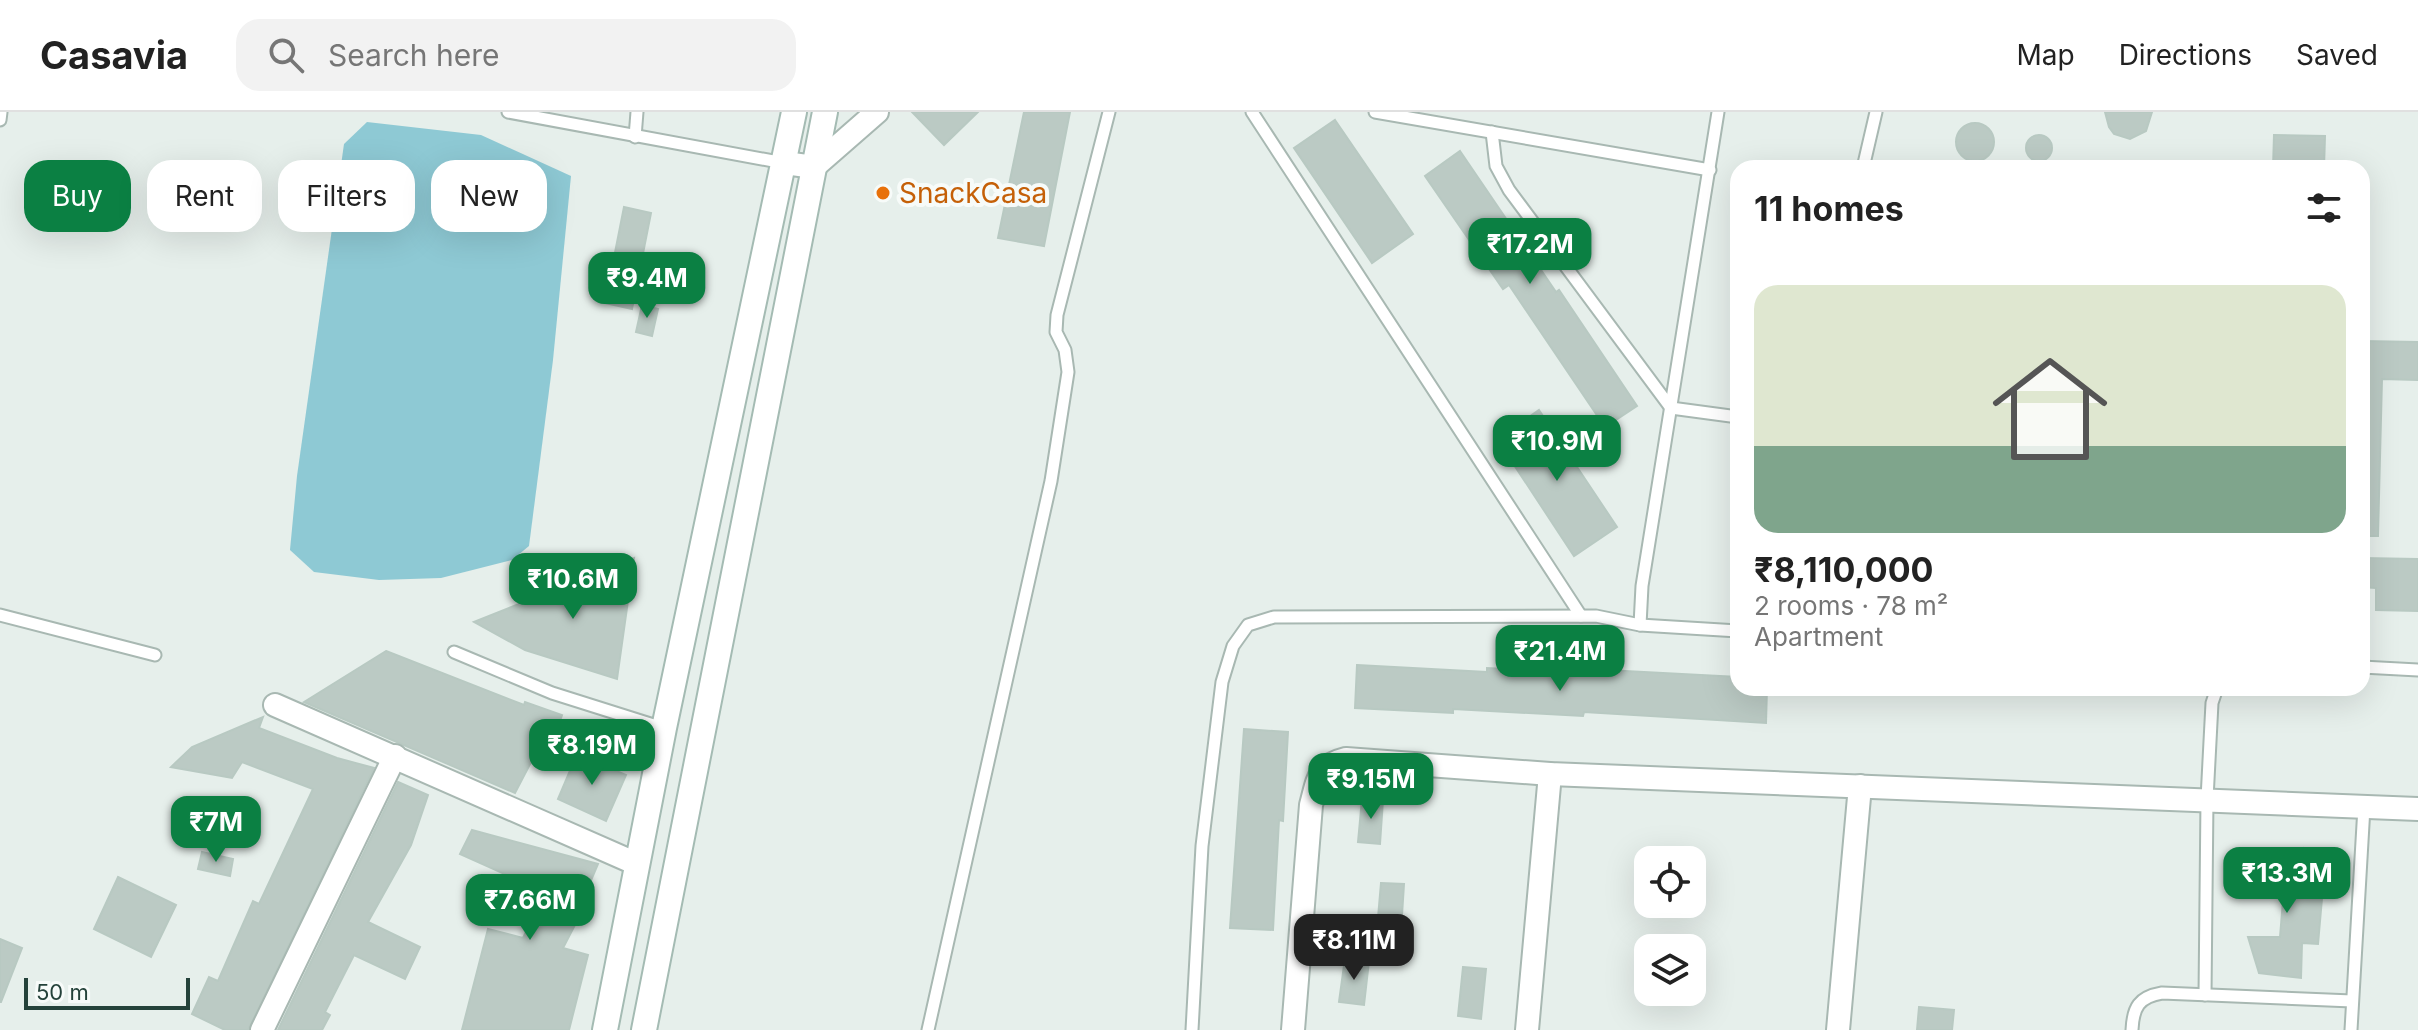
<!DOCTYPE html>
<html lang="en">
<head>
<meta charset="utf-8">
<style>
	body { margin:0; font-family:Inter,sans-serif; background:#f2f2f2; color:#222; height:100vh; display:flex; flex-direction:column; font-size:30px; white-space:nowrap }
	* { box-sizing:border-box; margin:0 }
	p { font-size:26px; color:#767676 }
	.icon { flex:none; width:44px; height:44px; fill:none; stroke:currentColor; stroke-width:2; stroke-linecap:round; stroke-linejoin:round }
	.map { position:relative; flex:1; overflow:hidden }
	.side { position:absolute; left:1730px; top:48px; width:640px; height:536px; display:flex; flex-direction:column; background:#fff; border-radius:24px; box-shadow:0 8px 32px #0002 }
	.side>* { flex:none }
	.hud { position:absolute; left:24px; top:48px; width:760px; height:72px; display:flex; gap:16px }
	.tools { position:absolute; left:1634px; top:734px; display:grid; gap:16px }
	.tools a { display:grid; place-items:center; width:72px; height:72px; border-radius:16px; background:#fff; box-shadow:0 8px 32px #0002; font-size:40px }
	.scale { position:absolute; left:24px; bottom:20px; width:166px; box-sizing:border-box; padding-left:8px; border:4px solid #24423a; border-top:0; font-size:22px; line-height:28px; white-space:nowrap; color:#24423a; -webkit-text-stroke:6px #f7fbf9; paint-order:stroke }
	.price { position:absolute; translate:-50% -68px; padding:0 18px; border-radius:16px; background:#0b8043; color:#fff; font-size:26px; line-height:52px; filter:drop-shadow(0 2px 4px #0008) }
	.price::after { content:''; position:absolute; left:50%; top:48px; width:24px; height:18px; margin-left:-12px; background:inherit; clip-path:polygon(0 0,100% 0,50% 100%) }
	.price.on { background:#222; color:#fff }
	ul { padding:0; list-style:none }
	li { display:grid; align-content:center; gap:16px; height:424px; padding:0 24px }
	li span { display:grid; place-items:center; height:248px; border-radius:24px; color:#555 }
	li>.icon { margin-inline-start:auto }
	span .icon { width:144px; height:144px; fill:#fffc; stroke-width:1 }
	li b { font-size:34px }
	h2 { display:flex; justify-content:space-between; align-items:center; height:96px; padding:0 24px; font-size:34px }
	.pill { padding:0 28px; border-radius:24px; background:#fff; box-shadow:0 8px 32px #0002; font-size:28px; line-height:72px }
	.pill.on { background:#0b8043; color:#fff }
	header { display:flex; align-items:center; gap:48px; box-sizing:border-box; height:112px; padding:0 40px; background:#fff; border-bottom:2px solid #e0e0e0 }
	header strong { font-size:38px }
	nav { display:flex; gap:44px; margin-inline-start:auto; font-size:28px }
	.search { width:560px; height:72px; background:#f2f2f2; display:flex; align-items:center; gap:20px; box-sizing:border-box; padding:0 28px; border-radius:24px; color:#767676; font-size:30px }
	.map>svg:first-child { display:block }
</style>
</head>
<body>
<header>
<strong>Casavia</strong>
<div class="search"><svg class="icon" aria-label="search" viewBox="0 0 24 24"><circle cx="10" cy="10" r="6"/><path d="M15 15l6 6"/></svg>Search here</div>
<nav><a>Map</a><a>Directions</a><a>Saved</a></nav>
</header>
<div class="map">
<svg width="2418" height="918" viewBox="0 0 2418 918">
	<rect width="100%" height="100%" fill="#e6efeb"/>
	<path fill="#8ec9d4" d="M367,10L481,23L571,64L553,248L529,434L512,448L441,466L379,468L314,460L290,438L297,364L344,32Z"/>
	<g fill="#bbcac4" stroke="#b8c9c2" stroke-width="2">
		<path d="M912,0H978L944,33Z"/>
		<path d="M1024,0H1070L1044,134L998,126Z"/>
		<path d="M2105,0H2152L2146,19L2130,27L2114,22L2109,15Z"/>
		<path d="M1335,8L1413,122L1372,151L1294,36Z"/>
		<circle cx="1975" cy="30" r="19"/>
		<circle cx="2039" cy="36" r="13"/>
		<path d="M2274,23L2325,24L2324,56H2273Z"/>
		<path d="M1460,39L1556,180L1559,178L1637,294L1605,315L1509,173L1503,177L1425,64Z"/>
		<path d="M624,95L651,101L632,197L605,191Z"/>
		<path d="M642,193L658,197L652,224L636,220Z"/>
		<path d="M2362,229L2418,230V268L2382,267L2378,424H2362Z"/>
		<path d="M1539,298L1617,415L1574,444L1497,327Z"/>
		<path d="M634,446L617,567L525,538L474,510Z"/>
		<path d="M2362,446L2418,447V499L2376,498V476L2362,475Z"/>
		<path d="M386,539L524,593L525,590L562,603L551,635L541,631L515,681L304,590Z"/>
		<path d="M1357,553L1487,560V556L1607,562V558L1738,565V576H1767L1766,611L1584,600L1583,604L1453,597V601L1355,596Z"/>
		<path d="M263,605L259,616L337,646L374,656L248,918H225L192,902L209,865L218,869L253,789L259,792L313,677L242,650L232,666L171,655L192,635Z"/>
		<path d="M1244,617L1288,620L1283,709L1279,708L1273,818L1230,816Z"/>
		<path d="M577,642L626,663L606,709L558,687Z"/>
		<path d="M398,670L428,683L411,733L368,810L420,835L405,867L354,843L325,900L330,903L322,918H278Z"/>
		<path d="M1362,687L1383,688L1380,732L1358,730Z"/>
		<path d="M472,718L598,752L575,806L578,807L563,836L588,843L569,918H462L488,817L523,826L545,780L460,742Z"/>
		<path d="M2303,736L2302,773L2323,775L2318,832L2302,831L2301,866L2259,861L2248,825H2280L2284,776L2252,775L2251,751Z"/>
		<path d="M202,740L233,747L230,764L198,757Z"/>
		<path d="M118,765L176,793L151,845L94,817Z"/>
		<path d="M1381,771L1404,772L1401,819L1377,817Z"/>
		<path d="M0,827L22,836L1,890H0Z"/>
		<path d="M1345,846L1369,849L1364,893L1339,890Z"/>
		<path d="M1463,855L1486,857L1481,907L1458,904Z"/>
		<path d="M1919,895L1954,898L1952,918H1917Z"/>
	</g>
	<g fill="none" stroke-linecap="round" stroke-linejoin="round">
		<g stroke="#a8b8b2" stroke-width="15">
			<g id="lane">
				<path d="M508,0L784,51"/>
				<path d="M1252,0L1581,504"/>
				<path d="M1375,0L1710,58"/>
				<path d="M0,8L1,0"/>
				<path d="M1492,20L1496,54L1509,78L1671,296L1738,305"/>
				<path d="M635,25L637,0"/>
				<path d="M1863,56L1876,0"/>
				<path d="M0,503L155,543"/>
				<path d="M1640,513L1738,519"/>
				<path d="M454,540L552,581L663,616"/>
				<path d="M2362,555L2418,558"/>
				<path d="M2205,883L2207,687L2212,591L2217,576"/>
				<path d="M928,918L1051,369L1068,260L1065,238L1056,220L1057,203L1109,0"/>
				<path d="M1192,918L1202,734L1222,570L1233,534L1248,513L1274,505L1596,504L1640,513L1642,474L1718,0"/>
				<path d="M2132,918C2133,895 2139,885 2162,881L2352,889"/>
				<path d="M2351,918L2364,695"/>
			</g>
		</g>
		<g stroke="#a8b8b2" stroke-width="26">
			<g id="street">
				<path d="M785,51L814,55L877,0"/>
				<path d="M275,593L637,752"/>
				<path d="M262,918L395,644"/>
				<path d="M1293,918L1311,693C1318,668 1317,654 1346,647L1550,662L2418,697"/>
				<path d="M1527,918L1550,662"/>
				<path d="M1838,918L1860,674"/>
			</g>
		</g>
		<g stroke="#a4bbb3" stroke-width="28">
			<g id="secondary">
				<path d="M605,918L664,616L794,0"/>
				<path d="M644,918L825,0"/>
			</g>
		</g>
		<use href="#lane" stroke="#fff" stroke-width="11"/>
		<use href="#street" stroke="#fff" stroke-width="22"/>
		<use href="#secondary" stroke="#fff" stroke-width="24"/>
	</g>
	<circle fill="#e8710a" stroke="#f7fbf9" stroke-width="3" cx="883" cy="81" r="8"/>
	<g text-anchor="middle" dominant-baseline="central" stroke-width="8" stroke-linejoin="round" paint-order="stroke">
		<g font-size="28" fill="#c56008" stroke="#f7fbf9" text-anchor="start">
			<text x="899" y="81">SnackCasa</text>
		</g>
	</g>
</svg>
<div class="tools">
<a><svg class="icon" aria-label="locate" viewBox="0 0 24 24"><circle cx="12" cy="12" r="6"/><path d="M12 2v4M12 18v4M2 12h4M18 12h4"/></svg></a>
<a><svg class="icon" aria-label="layers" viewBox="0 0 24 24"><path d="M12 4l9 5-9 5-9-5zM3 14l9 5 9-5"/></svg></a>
</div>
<div class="scale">50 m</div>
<b class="price" style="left:1530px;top:174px">₹17.2M</b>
<b class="price" style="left:647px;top:208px">₹9.4M</b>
<b class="price" style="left:1557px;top:371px">₹10.9M</b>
<b class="price" style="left:573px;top:509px">₹10.6M</b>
<b class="price" style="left:1560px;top:581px">₹21.4M</b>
<b class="price" style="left:592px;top:675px">₹8.19M</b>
<b class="price" style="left:1371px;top:709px">₹9.15M</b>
<b class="price" style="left:216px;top:752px">₹7M</b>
<b class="price" style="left:2287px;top:803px">₹13.3M</b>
<b class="price" style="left:530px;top:830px">₹7.66M</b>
<b class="price on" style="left:1354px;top:870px">₹8.11M</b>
<div class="hud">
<a class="pill on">Buy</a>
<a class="pill">Rent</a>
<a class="pill">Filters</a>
<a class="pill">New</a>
</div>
<section class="side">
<h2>11 homes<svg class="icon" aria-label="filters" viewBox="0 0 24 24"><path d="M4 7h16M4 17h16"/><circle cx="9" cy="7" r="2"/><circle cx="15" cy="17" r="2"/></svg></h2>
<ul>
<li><span style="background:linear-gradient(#dfe7d0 65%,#7fa58c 0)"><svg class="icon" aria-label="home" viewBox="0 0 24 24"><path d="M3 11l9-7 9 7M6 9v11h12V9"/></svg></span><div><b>₹8,110,000</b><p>2 rooms · 78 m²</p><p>Apartment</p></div></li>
</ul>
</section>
</div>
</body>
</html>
